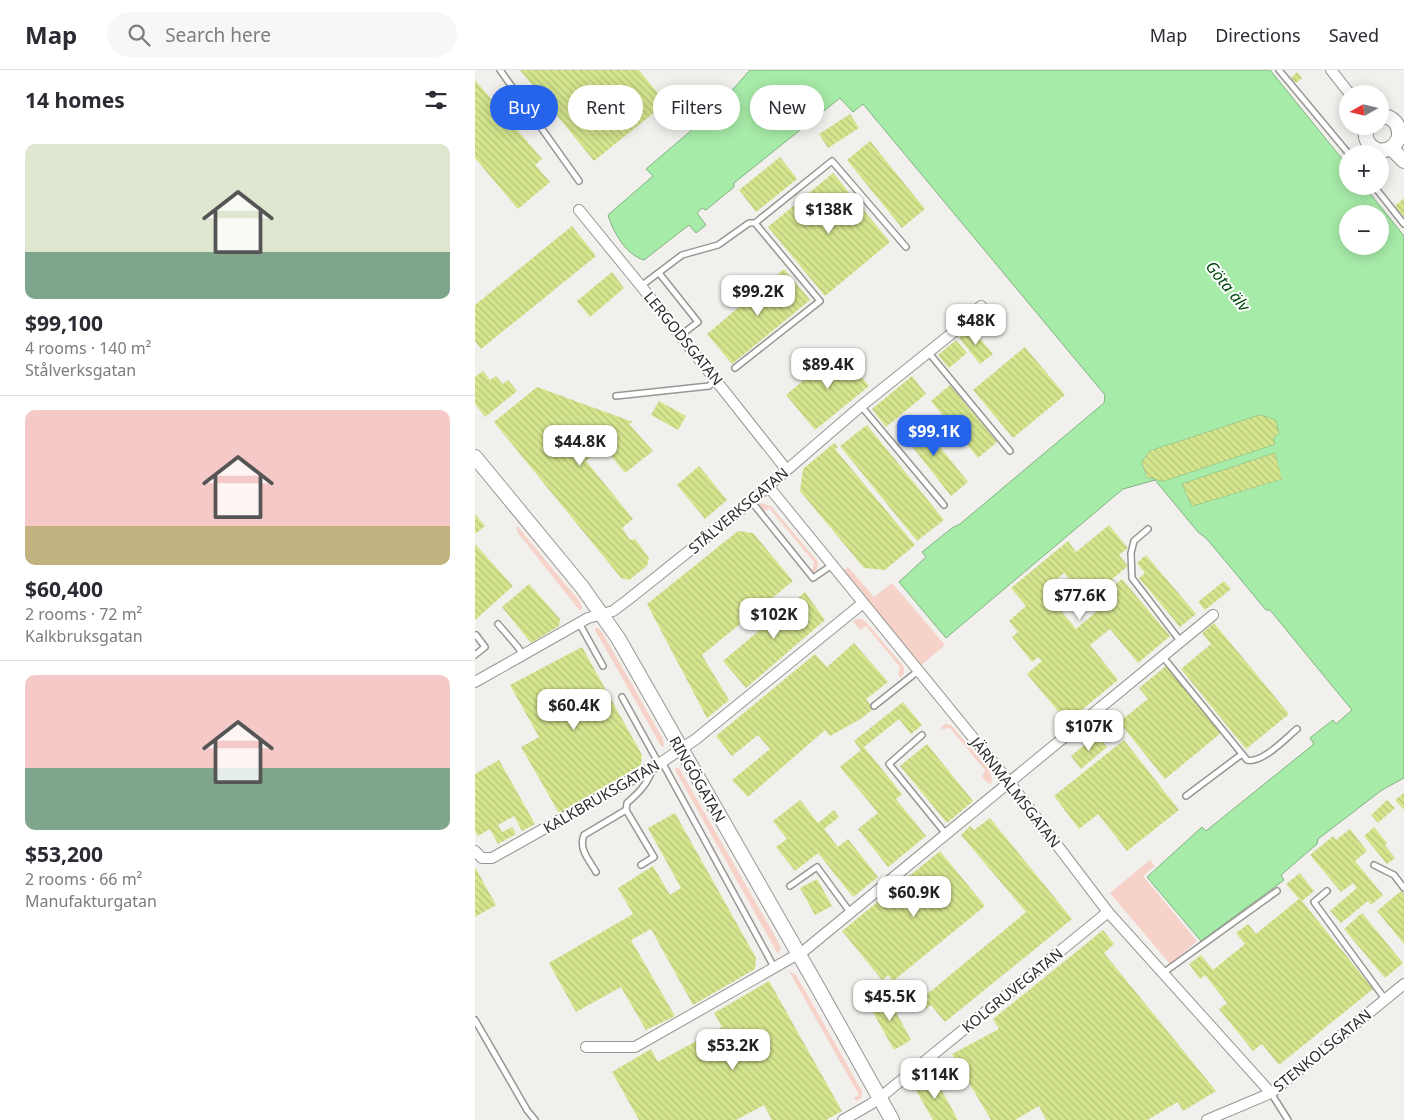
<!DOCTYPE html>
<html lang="en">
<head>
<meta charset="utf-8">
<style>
	body { margin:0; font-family:"Noto Sans",sans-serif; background:#f7f7f7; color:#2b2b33; height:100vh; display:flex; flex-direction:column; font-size:19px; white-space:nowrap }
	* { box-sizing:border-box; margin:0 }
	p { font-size:16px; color:#7c7c81 }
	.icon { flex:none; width:28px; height:28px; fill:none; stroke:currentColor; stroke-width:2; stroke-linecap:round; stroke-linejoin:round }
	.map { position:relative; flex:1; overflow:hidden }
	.panel { display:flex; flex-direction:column; background:#fff; width:475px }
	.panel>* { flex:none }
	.guide { position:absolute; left:15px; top:15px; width:475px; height:45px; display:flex; gap:10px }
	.needle { width:32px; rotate:262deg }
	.tools { position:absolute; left:864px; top:15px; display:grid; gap:10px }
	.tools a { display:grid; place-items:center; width:50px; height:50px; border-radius:50%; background:#fff; box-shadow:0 2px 12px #0003; font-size:25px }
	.price { position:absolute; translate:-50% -42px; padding:0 11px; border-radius:10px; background:#fff; color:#222; font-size:16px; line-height:32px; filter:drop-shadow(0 1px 2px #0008) }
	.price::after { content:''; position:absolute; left:50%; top:30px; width:15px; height:11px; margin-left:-8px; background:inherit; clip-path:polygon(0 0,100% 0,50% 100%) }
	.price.on { background:#2563eb; color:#fff }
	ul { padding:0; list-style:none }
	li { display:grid; align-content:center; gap:10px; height:265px; padding:0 25px }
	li+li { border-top:1px solid #e1e1e2 }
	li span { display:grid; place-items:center; height:155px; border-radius:10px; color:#555 }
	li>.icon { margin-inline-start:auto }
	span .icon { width:90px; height:90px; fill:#fffc; stroke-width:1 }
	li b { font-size:21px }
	h2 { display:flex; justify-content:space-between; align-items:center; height:60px; padding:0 25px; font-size:21px }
	.tag { padding:0 18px; border-radius:22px; background:#fff; box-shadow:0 2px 12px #0003; font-size:18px; line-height:45px }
	.tag.on { background:#2563eb; color:#fff }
	header { display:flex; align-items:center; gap:30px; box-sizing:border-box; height:70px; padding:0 25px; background:#fff; border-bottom:1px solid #e1e1e2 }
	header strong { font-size:24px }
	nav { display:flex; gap:28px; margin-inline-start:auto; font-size:18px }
	.search { width:350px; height:45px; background:#f7f7f7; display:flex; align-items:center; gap:12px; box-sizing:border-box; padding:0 18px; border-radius:28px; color:#7c7c81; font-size:19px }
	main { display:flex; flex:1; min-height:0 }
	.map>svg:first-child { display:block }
</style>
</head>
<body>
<header>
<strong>Map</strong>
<div class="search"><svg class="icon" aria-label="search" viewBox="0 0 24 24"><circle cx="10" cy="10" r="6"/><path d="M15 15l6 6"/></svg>Search here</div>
<nav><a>Map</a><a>Directions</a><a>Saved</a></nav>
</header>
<main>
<section class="panel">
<h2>14 homes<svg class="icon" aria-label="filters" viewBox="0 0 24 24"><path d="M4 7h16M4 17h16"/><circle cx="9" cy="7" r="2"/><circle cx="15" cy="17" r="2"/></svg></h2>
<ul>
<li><span style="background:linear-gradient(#dfe7d0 70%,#7fa58c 0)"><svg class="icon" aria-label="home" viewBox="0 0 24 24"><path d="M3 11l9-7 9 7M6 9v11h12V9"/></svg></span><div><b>$99,100</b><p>4 rooms · 140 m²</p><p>Stålverksgatan</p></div></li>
<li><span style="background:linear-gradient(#f6c9c9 75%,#c2b280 0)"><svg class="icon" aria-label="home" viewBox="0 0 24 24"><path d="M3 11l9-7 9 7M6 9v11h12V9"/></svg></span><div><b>$60,400</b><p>2 rooms · 72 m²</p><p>Kalkbruksgatan</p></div></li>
<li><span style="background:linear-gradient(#f6c9c9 60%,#7fa58c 0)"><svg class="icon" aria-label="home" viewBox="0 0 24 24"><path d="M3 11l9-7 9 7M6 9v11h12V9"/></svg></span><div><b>$53,200</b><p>2 rooms · 66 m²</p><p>Manufakturgatan</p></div></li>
</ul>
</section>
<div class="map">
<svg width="929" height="1050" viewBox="0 0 929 1050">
	<defs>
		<pattern id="building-back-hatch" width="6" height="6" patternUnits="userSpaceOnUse" patternTransform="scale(1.25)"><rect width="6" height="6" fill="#d4e58d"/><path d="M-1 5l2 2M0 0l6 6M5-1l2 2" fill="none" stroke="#b6c57a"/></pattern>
	</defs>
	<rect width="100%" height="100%" fill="#f1f0ec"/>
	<g fill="#f6d2c8">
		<path d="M285,433L296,436L342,491L343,494L342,500L338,502L337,501L339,492L294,438L289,442L283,434Z"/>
		<path d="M41,457H43L105,532L107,538L105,541L43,463Z"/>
		<path d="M373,497L399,527L417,513L470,575L446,595L367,502Z"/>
		<path d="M381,549H386L390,551L429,597V603L426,608L423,605L425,597L391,556L385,560L378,551Z"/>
		<path d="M123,558L127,562L188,669L189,677L186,676L120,560V558Z"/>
		<path d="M471,654L476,655L515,701L517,710L516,714L513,713L507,707L510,700L475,658L466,659L467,656Z"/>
		<path d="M200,698H204L301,868L306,878L303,884L200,700Z"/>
		<path d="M675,790L680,796L668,806L722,871L695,894L635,823Z"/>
		<path d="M314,901L321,905L387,1021L386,1028L381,1031L379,1028L384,1025Z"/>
	</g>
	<path fill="#a7eba8" stroke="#82b282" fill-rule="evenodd" d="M275,0H795L872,95V116H889L929,166V708L907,720L843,769L842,774L806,805L809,810L726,871L672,807L727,757L731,761L839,674L835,668L858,650L861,654L877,640L795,540H791L732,469L723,462L680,410L648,419L471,568L424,512L451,487L447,482L477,458L485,454L629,333L630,325L388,34L378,42L365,28L259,113V117L231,140L227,138L222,143L231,155L221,163L214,155L169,190C151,185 138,162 133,145L178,106L171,99L238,42ZM872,144H905V176H872ZM785,345L800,350L804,363L798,368L800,374L688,411L672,407L667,392L675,381ZM800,383L806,409L717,436L707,414Z"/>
	<g fill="url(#building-back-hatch)" fill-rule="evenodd">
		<path d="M45,0H164L191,33L119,91Z"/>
		<path d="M822,2L827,8L821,13L816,8Z"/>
		<path d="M0,10L67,89L60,95L75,112L43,139L0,88Z"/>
		<path d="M375,44L384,58L353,78L344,64Z"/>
		<path d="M395,71L450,139L427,158L372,90Z"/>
		<path d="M305,87L322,109L281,142L264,120Z"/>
		<path d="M358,103L415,172L350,226L293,157Z"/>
		<path d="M929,128V148L920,136Z"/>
		<path d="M97,156L121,186L6,279L0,271V235Z"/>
		<path d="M309,199L335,230L257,294L232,264Z"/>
		<path d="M137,202L149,218L115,247L102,231Z"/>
		<path d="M496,258L518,284L505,294L484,268Z"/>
		<path d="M481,270L492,283L474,298L463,285Z"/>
		<path d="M550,277L590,325L538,368L498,320Z"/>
		<path d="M365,280L394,316L340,360L311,325Z"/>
		<path d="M8,301L15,310L21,306L28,314L33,310L42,321L10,347L0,334V307Z"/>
		<path d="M437,306L451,324L411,357L397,339Z"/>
		<path d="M475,315L522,372L503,388L456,331Z"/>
		<path d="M62,317L158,352L154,354L178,381L150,403L128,376L111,391L158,449L147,458L155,470L160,469L174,488L172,496L154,510L146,508L19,352Z"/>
		<path d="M184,331L211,346L203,360L176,345Z"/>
		<path d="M785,345L800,350L804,363L798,368L800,374L688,411L672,407L667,392L675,381Z"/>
		<path d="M442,348L493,412L476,426L425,361Z"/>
		<path d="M392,355L469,450L442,471L365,376Z"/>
		<path d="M359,373L363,377L360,379L440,475L411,499L412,500L389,498L325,421L328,399Z"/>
		<path d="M800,383L807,409L717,436L707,414Z"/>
		<path d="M224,396L252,430L230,449L202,415Z"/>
		<path d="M0,444L10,456L0,464Z"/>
		<path d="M634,455L653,478L644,485L653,496L637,509L641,514L647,509L695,566L663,593L635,559L615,575L643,610L592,652L552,604L567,591L563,587L557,592L537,567L543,562L534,551L551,536L536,518L593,471L601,482ZM589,503L621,542L601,559L569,520Z"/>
		<path d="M263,461L278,463L318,511L227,585L254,630L232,648L172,534Z"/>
		<path d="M0,474L38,516L0,550Z"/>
		<path d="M671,485L721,544L705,557L664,508L670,503L662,493Z"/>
		<path d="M749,511L756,519L730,540L723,532Z"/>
		<path d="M54,514L85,549L84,556L56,573L27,537Z"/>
		<path d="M330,522L350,550L271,618L248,591Z"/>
		<path d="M739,553L814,644L771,679L706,599L736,574L727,563Z"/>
		<path d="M379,573L413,612L391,629L398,639L387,648L355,666L350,660L273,727L257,710L295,679L283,665L257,686L241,666L340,584L352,597Z"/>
		<path d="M107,577L167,685L166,695L84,743L46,677L64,667L35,615Z"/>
		<path d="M691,596L746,663L690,709L644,652L673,629L664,618Z"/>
		<path d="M428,632L447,655L436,664L424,649L389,677L427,724L421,729L451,766L413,797L383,759L403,743L365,697L386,680L379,671Z"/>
		<path d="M622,665L632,677L606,699L596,686Z"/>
		<path d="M649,670L704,740L652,781L623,744L604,759L579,726Z"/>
		<path d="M452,674L498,731L472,753L425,696Z"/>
		<path d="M24,690L60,754L47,761L39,746L23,755L27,762L37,757L41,764L23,774L15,759L3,766L0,761V704Z"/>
		<path d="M929,723V740L920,730Z"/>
		<path d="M325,730L343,753L359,740L364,747L349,759L363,777L373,769L403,807L378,827L343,783L320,801L301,777L312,769L298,751Z"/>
		<path d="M912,730L920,738L903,753L896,745Z"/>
		<path d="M200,743L281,888L280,899L218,935L176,859L156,870L200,946L171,960L146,917L101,942L74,893L158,844L143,818L178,796L195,825L206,818L173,758Z"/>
		<path d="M515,748L597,849L470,952L456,935L450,939L444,931L551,842L486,765L495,756L499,760Z"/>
		<path d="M899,757L912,773L910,775L920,788L912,794L889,766Z"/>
		<path d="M875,759L892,781L880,791L908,825L896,835L893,831L866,853L855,841L882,818L878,813L866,822L835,785L858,766L861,770Z"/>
		<path d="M465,781L510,836L418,911L413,905L407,910L367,861Z"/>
		<path d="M0,797L21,835L0,847Z"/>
		<path d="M825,803L839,821L827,831L898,919L804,995L787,974L778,981L744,939L752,933L730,905L725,909L714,894L726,885L738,900L770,874L761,863L773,854L781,864L824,829L811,814Z"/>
		<path d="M342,809L357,836L340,845L325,818Z"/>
		<path d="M926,821L929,824V874L902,841Z"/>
		<path d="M887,843L928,893L910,908L869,859Z"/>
		<path d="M628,860L639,874L629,883L741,1021L708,1041L703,1032L672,1050H571L564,1036L540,1050H516L477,984L524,959L518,949Z"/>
		<path d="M294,911L367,1041L351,1050H297L289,1035L261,1050H164L137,1002L176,979L183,992L247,957L239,943Z"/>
		<path d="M412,925L436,970L419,980L394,935Z"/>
		<path d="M459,1006L483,1050H458L439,1017Z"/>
	</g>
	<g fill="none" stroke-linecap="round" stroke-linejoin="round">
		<g stroke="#979692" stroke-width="8">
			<g id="lane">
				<path d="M25,0L104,111"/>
				<path d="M804,0L874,84"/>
				<path d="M899,116L929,154"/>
				<path d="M184,203L223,252L206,265"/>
				<path d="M166,216L207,185L243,175L274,153H280L357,91L431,177"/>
				<path d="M454,283L535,381"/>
				<path d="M260,298L345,231L280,153"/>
				<path d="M141,326L234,316L241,310"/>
				<path d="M386,336L469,435"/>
				<path d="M276,431L338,508L357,495"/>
				<path d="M673,459L659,471L656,483L657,508L706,572"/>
				<path d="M104,553L128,596"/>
				<path d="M23,554L42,576L48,585"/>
				<path d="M0,585L10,577L1,565"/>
				<path d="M688,587L772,690C787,694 811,668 822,659"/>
				<path d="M147,627L184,694"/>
				<path d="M399,636L443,601"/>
				<path d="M447,665L414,694L471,764"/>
				<path d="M187,692L299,897"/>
				<path d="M711,726L767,684"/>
				<path d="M151,740L179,787L166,795"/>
				<path d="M899,795L919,805L929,818"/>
				<path d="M121,802C115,791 103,779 109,765L151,740L152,733C162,724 171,716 176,703L174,699"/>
				<path d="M315,816L342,797L375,842"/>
				<path d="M852,821L839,832L910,929"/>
				<path d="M688,903L802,821"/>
				<path d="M0,950L52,1040L60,1050"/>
				<path d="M796,1023L813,1050"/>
			</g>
		</g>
		<g stroke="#979692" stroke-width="12">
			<g id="street">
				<path d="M856,0L875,24"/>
				<path d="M104,140L166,216L311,399"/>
				<path d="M293,416L535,713L633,842L796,1023"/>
				<path d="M0,612L113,548L138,541L154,529L269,437L386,336L486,256L506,236"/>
				<path d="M0,781L7,788H17L184,694L221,669L388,533"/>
				<path d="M111,977H160L330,880L738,545"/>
				<path d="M368,1050L396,1034L412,1022L633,842"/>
				<path d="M732,1050L796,1023L929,914"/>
			</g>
		</g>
		<g stroke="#979692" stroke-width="16">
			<g id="secondary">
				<path d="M892,56C884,80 915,91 924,67C925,54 918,46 905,46"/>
				<path d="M916,78L929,91"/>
				<path d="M0,387L107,517L143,568L342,916L417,1050"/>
			</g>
		</g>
		<use href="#lane" stroke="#fff" stroke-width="5"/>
		<use href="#street" stroke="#fff" stroke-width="10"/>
		<use href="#secondary" stroke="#fff" stroke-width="14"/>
	</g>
	<g text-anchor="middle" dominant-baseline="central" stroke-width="4" stroke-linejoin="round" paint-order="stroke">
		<g font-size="15" fill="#2c2c2a" stroke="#fff">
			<text transform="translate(209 268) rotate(51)">LERGODSGATAN</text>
			<text transform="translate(263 440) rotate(-40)">STÅLVERKSGATAN</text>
			<text transform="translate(223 709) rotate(60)">RINGÖGATAN</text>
			<text transform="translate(541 722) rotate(52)">JÄRNMALMSGATAN</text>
			<text transform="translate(126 726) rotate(-30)">KALKBRUKSGATAN</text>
			<text transform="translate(537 920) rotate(-39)">KOLGRUVEGATAN</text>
			<text transform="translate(847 980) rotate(-39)">STENKOLSGATAN</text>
		</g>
		<g font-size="16" font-style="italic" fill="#014d0f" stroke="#fff">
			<text transform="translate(753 216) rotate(51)">Göta älv</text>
		</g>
	</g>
</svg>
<div class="tools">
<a><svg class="needle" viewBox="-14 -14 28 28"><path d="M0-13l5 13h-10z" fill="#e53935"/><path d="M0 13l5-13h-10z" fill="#7c7c81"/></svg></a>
<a>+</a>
<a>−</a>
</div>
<b class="price" style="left:354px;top:165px">$138K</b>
<b class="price" style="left:283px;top:247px">$99.2K</b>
<b class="price" style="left:501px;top:276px">$48K</b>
<b class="price" style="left:353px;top:320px">$89.4K</b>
<b class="price on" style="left:459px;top:387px">$99.1K</b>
<b class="price" style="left:105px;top:397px">$44.8K</b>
<b class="price" style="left:605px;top:551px">$77.6K</b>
<b class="price" style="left:299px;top:570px">$102K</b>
<b class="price" style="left:99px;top:661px">$60.4K</b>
<b class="price" style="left:614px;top:682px">$107K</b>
<b class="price" style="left:439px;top:848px">$60.9K</b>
<b class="price" style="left:415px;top:952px">$45.5K</b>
<b class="price" style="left:258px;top:1001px">$53.2K</b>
<b class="price" style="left:460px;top:1030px">$114K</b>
<div class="guide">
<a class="tag on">Buy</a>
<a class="tag">Rent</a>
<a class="tag">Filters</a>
<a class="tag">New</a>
</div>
</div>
</main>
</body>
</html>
